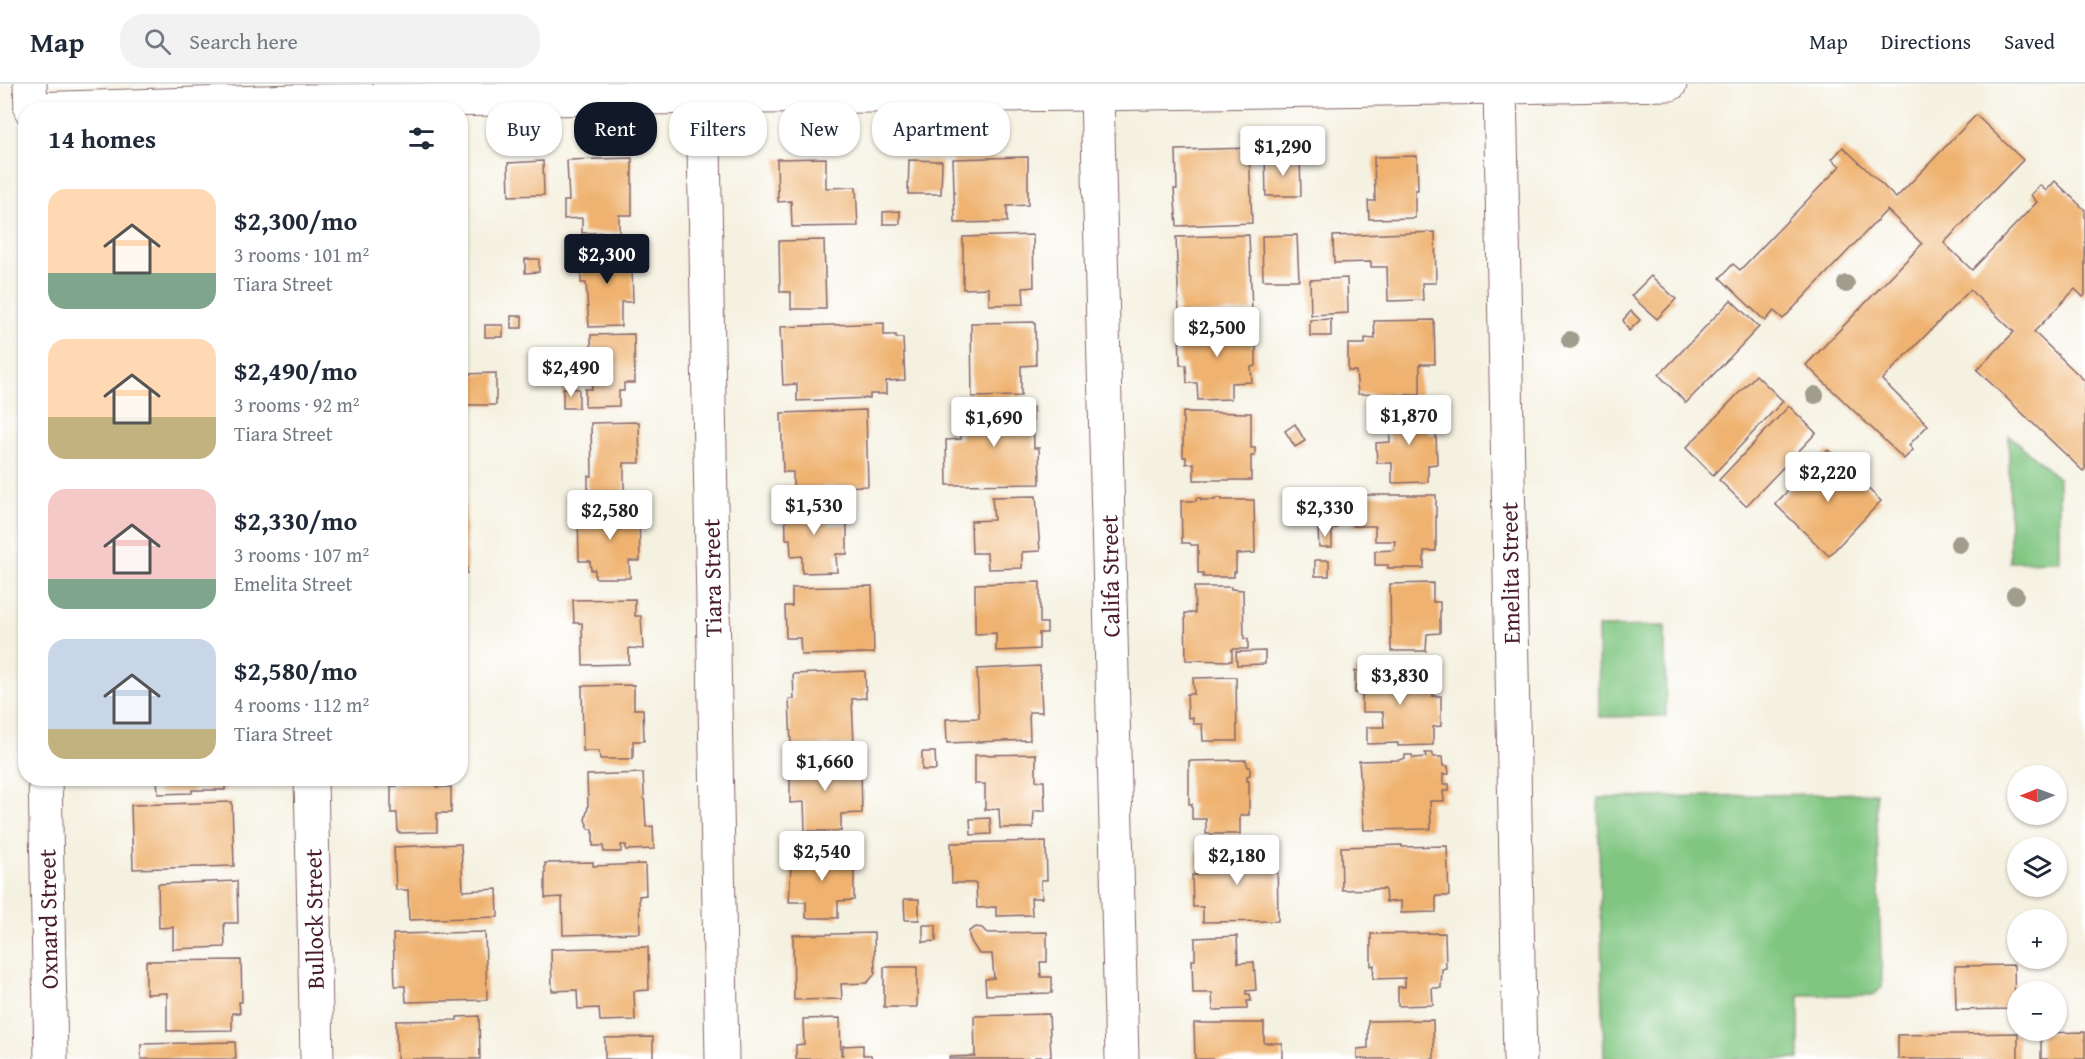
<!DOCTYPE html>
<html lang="en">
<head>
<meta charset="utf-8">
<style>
	body { margin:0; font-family:"Gentium Book Plus",serif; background:#f2f2f3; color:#1f2937; height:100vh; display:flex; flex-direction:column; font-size:22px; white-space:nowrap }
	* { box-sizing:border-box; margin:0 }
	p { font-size:20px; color:#747a83 }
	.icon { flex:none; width:33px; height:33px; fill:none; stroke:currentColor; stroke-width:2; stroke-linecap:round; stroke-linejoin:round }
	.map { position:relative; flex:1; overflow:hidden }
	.drawer { position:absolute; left:18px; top:18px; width:450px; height:684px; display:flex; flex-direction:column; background:#fff; border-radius:24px; box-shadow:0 2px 4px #0004 }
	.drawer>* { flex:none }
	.hud { position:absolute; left:486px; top:18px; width:570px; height:54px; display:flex; gap:12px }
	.needle { width:39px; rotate:269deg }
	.tools { position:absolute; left:2007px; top:681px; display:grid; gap:12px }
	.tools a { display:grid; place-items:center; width:60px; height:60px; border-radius:50%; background:#fff; box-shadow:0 2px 4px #0004; font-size:30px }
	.price { position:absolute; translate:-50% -51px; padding:0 14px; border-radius:6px; background:#fff; color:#222; font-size:20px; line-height:39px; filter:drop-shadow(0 2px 3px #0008) }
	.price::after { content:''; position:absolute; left:50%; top:36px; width:18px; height:14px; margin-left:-9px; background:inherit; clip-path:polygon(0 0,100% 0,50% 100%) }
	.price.active { background:#111827; color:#fff }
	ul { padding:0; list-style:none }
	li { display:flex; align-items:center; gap:18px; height:150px; padding:0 30px }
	li span { display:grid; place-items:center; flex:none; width:168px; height:120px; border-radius:18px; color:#555 }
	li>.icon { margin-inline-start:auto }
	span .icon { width:72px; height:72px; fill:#fffc; stroke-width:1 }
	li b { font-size:26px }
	h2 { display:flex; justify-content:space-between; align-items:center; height:72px; padding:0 30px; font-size:26px }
	.pill { padding:0 21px; border-radius:24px; background:#fff; box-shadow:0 2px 4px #0004; font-size:21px; line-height:54px }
	.pill.active { background:#111827; color:#fff }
	header { display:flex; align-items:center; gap:36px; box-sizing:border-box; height:84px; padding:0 30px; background:#fff; border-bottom:2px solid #e0e1e3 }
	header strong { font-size:28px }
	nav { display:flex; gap:33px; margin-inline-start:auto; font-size:21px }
	.search { width:420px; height:54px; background:#f2f2f3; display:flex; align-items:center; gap:15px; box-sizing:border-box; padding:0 21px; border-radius:24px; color:#747a83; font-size:22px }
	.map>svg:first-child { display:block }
</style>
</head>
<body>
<header>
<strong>Map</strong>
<div class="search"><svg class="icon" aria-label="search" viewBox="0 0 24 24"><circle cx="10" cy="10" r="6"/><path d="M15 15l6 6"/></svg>Search here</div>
<nav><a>Map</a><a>Directions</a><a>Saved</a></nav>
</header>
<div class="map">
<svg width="2085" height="975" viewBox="0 0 2085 975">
	<rect width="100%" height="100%" fill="#fff"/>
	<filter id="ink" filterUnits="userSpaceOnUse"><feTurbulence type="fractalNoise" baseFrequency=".0167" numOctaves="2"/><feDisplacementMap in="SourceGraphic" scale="12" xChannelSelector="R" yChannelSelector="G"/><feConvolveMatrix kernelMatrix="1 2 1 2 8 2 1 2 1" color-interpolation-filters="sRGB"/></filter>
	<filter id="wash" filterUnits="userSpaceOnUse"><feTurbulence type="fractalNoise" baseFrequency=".008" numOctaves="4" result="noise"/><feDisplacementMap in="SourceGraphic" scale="24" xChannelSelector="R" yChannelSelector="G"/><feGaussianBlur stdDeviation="1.35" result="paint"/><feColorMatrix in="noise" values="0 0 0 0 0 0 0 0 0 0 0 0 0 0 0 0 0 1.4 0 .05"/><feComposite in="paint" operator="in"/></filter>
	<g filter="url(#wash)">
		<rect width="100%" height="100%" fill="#f5f1e1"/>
		<g fill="#80c681" stroke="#657256" stroke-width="1.5">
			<path d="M2009,351L2059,395V477L2010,478Z"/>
			<path d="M1665,542L1666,632L1599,633L1598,543Z"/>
			<path d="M1876,709L1882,903L1874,911H1799V975H1604L1598,714Z"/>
		</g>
		<g id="blocks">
			<g fill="#efb26f">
				<path d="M1976,31L2023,76L1944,159L1972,186L2037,118L2031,111L2040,101L2046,107L2055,97L2085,126V211L2083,213L2075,205L2034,248L2085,297V385L2083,387L1977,286L2014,248L1970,206L1882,296L1928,341L1909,361L1913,366L1904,375L1806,281L1922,160L1887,126L1783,235L1774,227L1765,237L1720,194L1733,180L1740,186L1840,82L1832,75L1843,63L1896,114Z"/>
				<path d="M1249,64L1252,139L1177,142L1174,105H1177L1176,66Z"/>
				<path d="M1417,72L1418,106H1415V134L1369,135L1368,117H1375L1374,73Z"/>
				<path d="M1028,73V121L1007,122V138L955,139L953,75Z"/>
				<path d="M1265,73H1300L1301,112H1266Z"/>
				<path d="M632,74V131H619V148L582,149V134L564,135V117H569L567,76Z"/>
				<path d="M826,74V104L856,103L858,142L792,143L791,117L778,118L777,75Z"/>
				<path d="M909,76L942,77L941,110H908Z"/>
				<path d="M543,77L544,111L509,112L508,79Z"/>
				<path d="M900,127V140H883V128Z"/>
				<path d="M1435,148L1436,199H1422L1423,216L1388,217L1387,183H1371V178L1334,179L1333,152Z"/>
				<path d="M1033,151L1034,203L1023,204L1024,220L989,221V204L963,205V153Z"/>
				<path d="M1249,151L1252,227L1179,230L1176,153Z"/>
				<path d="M1297,151L1299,196H1263L1262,152Z"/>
				<path d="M824,156L826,225H791V208H780L779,157Z"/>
				<path d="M628,164V183H632L633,218H621V242L589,243L586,199H581V186H586V165Z"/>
				<path d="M525,175H539V188L525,189Z"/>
				<path d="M1651,192L1676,215L1657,235L1631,212Z"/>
				<path d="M1347,194L1348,229L1311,231L1310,196Z"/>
				<path d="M1731,216L1759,243L1686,319L1659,291Z"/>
				<path d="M1631,227L1640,236L1629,247L1623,236Z"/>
				<rect x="511" y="232" width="11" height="12"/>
				<path d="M1331,235V252H1310V236Z"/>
				<path d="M1434,236L1435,280H1420V311L1358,310L1356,287H1348V260H1365V254L1375,255L1374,237Z"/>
				<path d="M1035,238L1036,281L1021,282V312L972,313L971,239Z"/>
				<path d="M884,239V251H896V254H903L905,296L886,297V310H870V314L797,317V300L783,301L780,243Z"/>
				<path d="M1251,239L1252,262H1256V282L1251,283L1252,298L1231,299V315L1198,316L1197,299H1187L1186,281H1180L1179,242Z"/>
				<rect x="485" y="241" width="18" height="12"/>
				<path d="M634,250L635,299H624V307H619V322L585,323V305H592L591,251Z"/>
				<path d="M496,289V321H463V290Z"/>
				<path d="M1756,291L1783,317L1713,391L1686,364Z"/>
				<path d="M563,304L579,305V324H563Z"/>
				<path d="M1789,322L1816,349L1746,422L1719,396Z"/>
				<path d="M1033,323L1034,364H1039L1040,400L947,401L946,356L961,355V324Z"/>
				<path d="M1427,324L1428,350H1436L1437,380L1428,381V398L1392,399V379H1377L1376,359L1390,358L1389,325Z"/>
				<path d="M866,326L868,402L793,404V388H783L781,329Z"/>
				<path d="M1183,328L1251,329V364H1255V372H1251V396H1194V379L1186,380V373H1183Z"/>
				<path d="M639,338L640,379H624V408L588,409V392H592L591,339Z"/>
				<path d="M1295,340L1305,357L1295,363L1285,347Z"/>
				<path d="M1828,366L1881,417L1829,472L1775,420Z"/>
				<path d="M1353,411H1436V467H1424V484H1388V481H1375V467L1394,466L1395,457H1375V442H1353Z"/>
				<path d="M1036,412L1040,467L1022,468V484L988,485L987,469H972L971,437L994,436L992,413Z"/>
				<path d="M1196,414H1201V416H1215V414H1222V416H1254L1255,469L1236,470V488H1234V493H1203V489H1198V461H1191L1190,459H1182L1181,417H1196Z"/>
				<path d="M460,415H465L467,489H460Z"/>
				<path d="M785,416H827L828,441H847V470H836L837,488L802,489V472L791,473L790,455H786Z"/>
				<path d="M608,423H616V426L639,425L640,477H629L630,494H595V486H591L590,477H579L578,430L594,429V426H608Z"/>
				<path d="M1317,427H1338L1337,444H1317Z"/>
				<path d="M1318,446H1332V463H1319Z"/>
				<rect x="1315" y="476" width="14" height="16"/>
				<path d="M1040,498V539H1047V549H1039V565L996,567V549L975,550V500Z"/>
				<path d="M1433,499V518H1440V549L1427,550L1426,567H1391L1390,500Z"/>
				<path d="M872,502L874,569L801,571L800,554H786L785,522H792V504Z"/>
				<path d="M1194,503H1231V505L1243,506L1244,555H1248V565H1232V577L1186,576L1185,529H1195Z"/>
				<path d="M635,515V532H641L643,565L629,564V580L583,581L582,539H574L573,516Z"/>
				<path d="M1265,567V580L1237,581L1236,568Z"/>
				<path d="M1040,582L1042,628H1029L1030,656L947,659L946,635L979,634L977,585Z"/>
				<path d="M1432,586L1433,612H1441V642L1433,643V661L1398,662V659L1367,660V643H1384L1383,628H1362V609H1355V587Z"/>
				<path d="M865,587L866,614L852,615L854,660L791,662L789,615H794L793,590Z"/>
				<path d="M1236,593L1237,657H1203L1202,640H1193V633L1188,634L1187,610H1194L1193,594Z"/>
				<path d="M634,601V625H643L644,657H633V675H600L599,667H583L582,602Z"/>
				<path d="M922,668H935L936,686H922Z"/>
				<path d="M1425,669H1433V673H1442L1443,682H1448L1449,690H1443V700H1449V707H1443L1444,717H1430L1431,745L1364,746L1359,677L1399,676L1405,674V671H1412L1413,674L1426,673Z"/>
				<path d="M1036,670V697H1044L1045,727H1034L1033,744H1000L999,725L985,726V700H975V671Z"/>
				<path d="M834,674V686H861L862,729L841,730V747H805L804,718L790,719V675Z"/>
				<path d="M1246,676L1248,683H1250V691L1247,692V697H1249V731H1240V750H1206V735H1192V720H1189V677Z"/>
				<path d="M643,689L646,743L653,742L654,765L626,766V761H621V768H604L603,762H593V745H589L585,736L588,723L587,691Z"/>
				<path d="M157,694H225V706H192V709L158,710Z"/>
				<path d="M397,694H436V703H451V729H437V748L398,749L397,729H391V702H397Z"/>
				<path d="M232,718L234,782L133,785L131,721Z"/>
				<path d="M990,734L991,750L971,751L970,735Z"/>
				<path d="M1046,757L1047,796H1041L1042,814H1031L1032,831L996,832V823L977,824L976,799H952L951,759Z"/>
				<path d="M461,760L463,807L497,805L498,833L409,836L408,806H396L394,763Z"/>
				<path d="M1402,761V763L1447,762L1449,812H1436V828L1401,829V817L1386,818L1385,805L1342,806L1341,763Z"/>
				<path d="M1277,766L1278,837L1203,838V823H1193L1192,791H1197L1196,767Z"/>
				<path d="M792,768H854V816L838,817V834H806V818H789Z"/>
				<path d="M593,778V782L645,780L646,811L639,812L640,849L563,851L562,813L545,814V779Z"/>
				<path d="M237,797L238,839H224L225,863L173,865V843L159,844L158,800Z"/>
				<path d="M904,815H919V836H905Z"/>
				<path d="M923,841H936V857L923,858Z"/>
				<path d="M976,843L982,844L987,849L1047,848V878H1040L1041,893H1052V909L986,911L985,895L994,894L992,870H979L972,859L969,852V847Z"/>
				<path d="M485,848L487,916L406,918L405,902H395L393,850Z"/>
				<path d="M874,849L875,890L867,899L841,900L842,915L794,916L793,851Z"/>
				<path d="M1445,849L1446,884L1442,885L1441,904H1432L1433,921L1398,922V903H1405V894L1373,895L1374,881L1371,882V850Z"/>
				<path d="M1237,852L1238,879L1254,878L1256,906L1246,907V910H1250L1251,917H1247V925L1213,926L1212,909H1193L1192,876H1195V854Z"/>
				<path d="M648,863L649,906L634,907L635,936L600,937L599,924L578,925L577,906L552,907L551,865Z"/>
				<path d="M241,876L242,918H239L240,929H232V946L167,947V909L146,910V877Z"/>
				<path d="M2014,881L2015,925L1956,926L1955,882Z"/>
				<rect x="884" y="883" width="33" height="40"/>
				<path d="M1049,930L1051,973H1035V975H949V973L975,972L974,932Z"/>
				<path d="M479,932L480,975H397L396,937L457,936V933Z"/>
				<path d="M840,934L841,971H843V962L863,961V971H871L872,975H796V961L804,960L803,935Z"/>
				<path d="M1433,936L1434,975H1357V965L1368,964V937Z"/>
				<path d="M1194,939H1264V959H1282V975H1195Z"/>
				<path d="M2085,948V975H2041V949Z"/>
				<path d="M2018,949V975H1898V951Z"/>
				<path d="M653,953V975H605V954Z"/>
				<path d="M235,958L236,975H141V960Z"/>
			</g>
		</g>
	</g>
	<g filter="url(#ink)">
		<use href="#blocks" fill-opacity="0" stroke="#86686b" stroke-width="1.5"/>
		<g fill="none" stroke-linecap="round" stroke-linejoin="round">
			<g stroke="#86686b" stroke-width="35">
				<g id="minor">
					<path d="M1500,3L1520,975"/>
					<path d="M1097,10L1122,975"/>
					<path d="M703,13L722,975"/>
					<path d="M31,25L296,17L1097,10L1670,0"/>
					<path d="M311,694L317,975"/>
				</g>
			</g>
			<g stroke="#86686b" stroke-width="35">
				<g id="major">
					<path d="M30,0L31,26"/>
					<path d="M45,694L51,975"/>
				</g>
			</g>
			<use href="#minor" stroke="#fff" stroke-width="33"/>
			<use href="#major" stroke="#fff" stroke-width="33"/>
		</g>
		<g fill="#a19d8d">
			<circle cx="1846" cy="200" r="9"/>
			<circle cx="1570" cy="256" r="9"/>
			<circle cx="1815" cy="311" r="9"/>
			<circle cx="1959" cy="460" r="9"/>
			<circle cx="2015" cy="511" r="9"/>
		</g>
	</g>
	<g text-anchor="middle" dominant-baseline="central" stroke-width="4.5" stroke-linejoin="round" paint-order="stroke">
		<g font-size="24" fill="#4a1f2b" stroke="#fff">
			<text transform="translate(1510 489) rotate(-91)">Emelita Street</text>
			<text transform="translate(1110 492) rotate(-91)">Califa Street</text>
			<text transform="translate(712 494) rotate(-91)">Tiara Street</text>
			<text transform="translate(48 835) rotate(-91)">Oxnard Street</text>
			<text transform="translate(314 835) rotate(-91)">Bullock Street</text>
		</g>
	</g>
</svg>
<div class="tools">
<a><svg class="needle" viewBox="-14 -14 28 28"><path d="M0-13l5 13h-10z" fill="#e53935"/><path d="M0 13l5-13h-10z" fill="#747a83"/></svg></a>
<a><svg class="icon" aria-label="layers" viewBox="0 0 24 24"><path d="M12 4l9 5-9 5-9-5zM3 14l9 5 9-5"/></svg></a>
<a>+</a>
<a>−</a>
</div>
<b class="price" style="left:1283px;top:93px">$1,290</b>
<b class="price active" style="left:607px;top:201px">$2,300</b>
<b class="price" style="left:1217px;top:274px">$2,500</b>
<b class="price" style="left:571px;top:314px">$2,490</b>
<b class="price" style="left:1409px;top:362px">$1,870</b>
<b class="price" style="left:994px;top:364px">$1,690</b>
<b class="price" style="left:1828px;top:419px">$2,220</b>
<b class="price" style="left:814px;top:452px">$1,530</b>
<b class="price" style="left:1325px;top:454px">$2,330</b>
<b class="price" style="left:610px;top:457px">$2,580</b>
<b class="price" style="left:1400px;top:622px">$3,830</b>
<b class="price" style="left:825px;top:708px">$1,660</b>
<b class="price" style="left:822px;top:798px">$2,540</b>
<b class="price" style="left:1237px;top:802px">$2,180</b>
<div class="hud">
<a class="pill">Buy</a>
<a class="pill active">Rent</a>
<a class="pill">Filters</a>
<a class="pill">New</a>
<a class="pill">Apartment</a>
</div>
<section class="drawer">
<h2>14 homes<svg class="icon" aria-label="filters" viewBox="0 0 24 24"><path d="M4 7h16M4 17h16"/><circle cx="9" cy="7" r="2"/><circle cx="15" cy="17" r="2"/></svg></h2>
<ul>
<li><span style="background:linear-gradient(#ffd9b3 70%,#7fa58c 0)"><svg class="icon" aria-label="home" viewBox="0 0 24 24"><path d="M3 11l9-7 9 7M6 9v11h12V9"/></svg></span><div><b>$2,300/mo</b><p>3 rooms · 101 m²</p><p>Tiara Street</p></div></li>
<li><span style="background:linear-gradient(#ffd9b3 65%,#c2b280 0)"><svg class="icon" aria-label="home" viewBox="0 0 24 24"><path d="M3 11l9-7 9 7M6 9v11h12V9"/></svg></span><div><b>$2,490/mo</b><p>3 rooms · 92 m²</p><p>Tiara Street</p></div></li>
<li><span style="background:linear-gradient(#f6c9c9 75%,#7fa58c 0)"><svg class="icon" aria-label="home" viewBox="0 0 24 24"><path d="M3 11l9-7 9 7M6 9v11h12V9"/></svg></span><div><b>$2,330/mo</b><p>3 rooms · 107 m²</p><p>Emelita Street</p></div></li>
<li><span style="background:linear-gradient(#c9d6e8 75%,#c2b280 0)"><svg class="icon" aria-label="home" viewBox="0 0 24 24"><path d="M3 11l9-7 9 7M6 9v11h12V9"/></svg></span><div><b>$2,580/mo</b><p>4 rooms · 112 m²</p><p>Tiara Street</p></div></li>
</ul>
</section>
</div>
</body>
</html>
